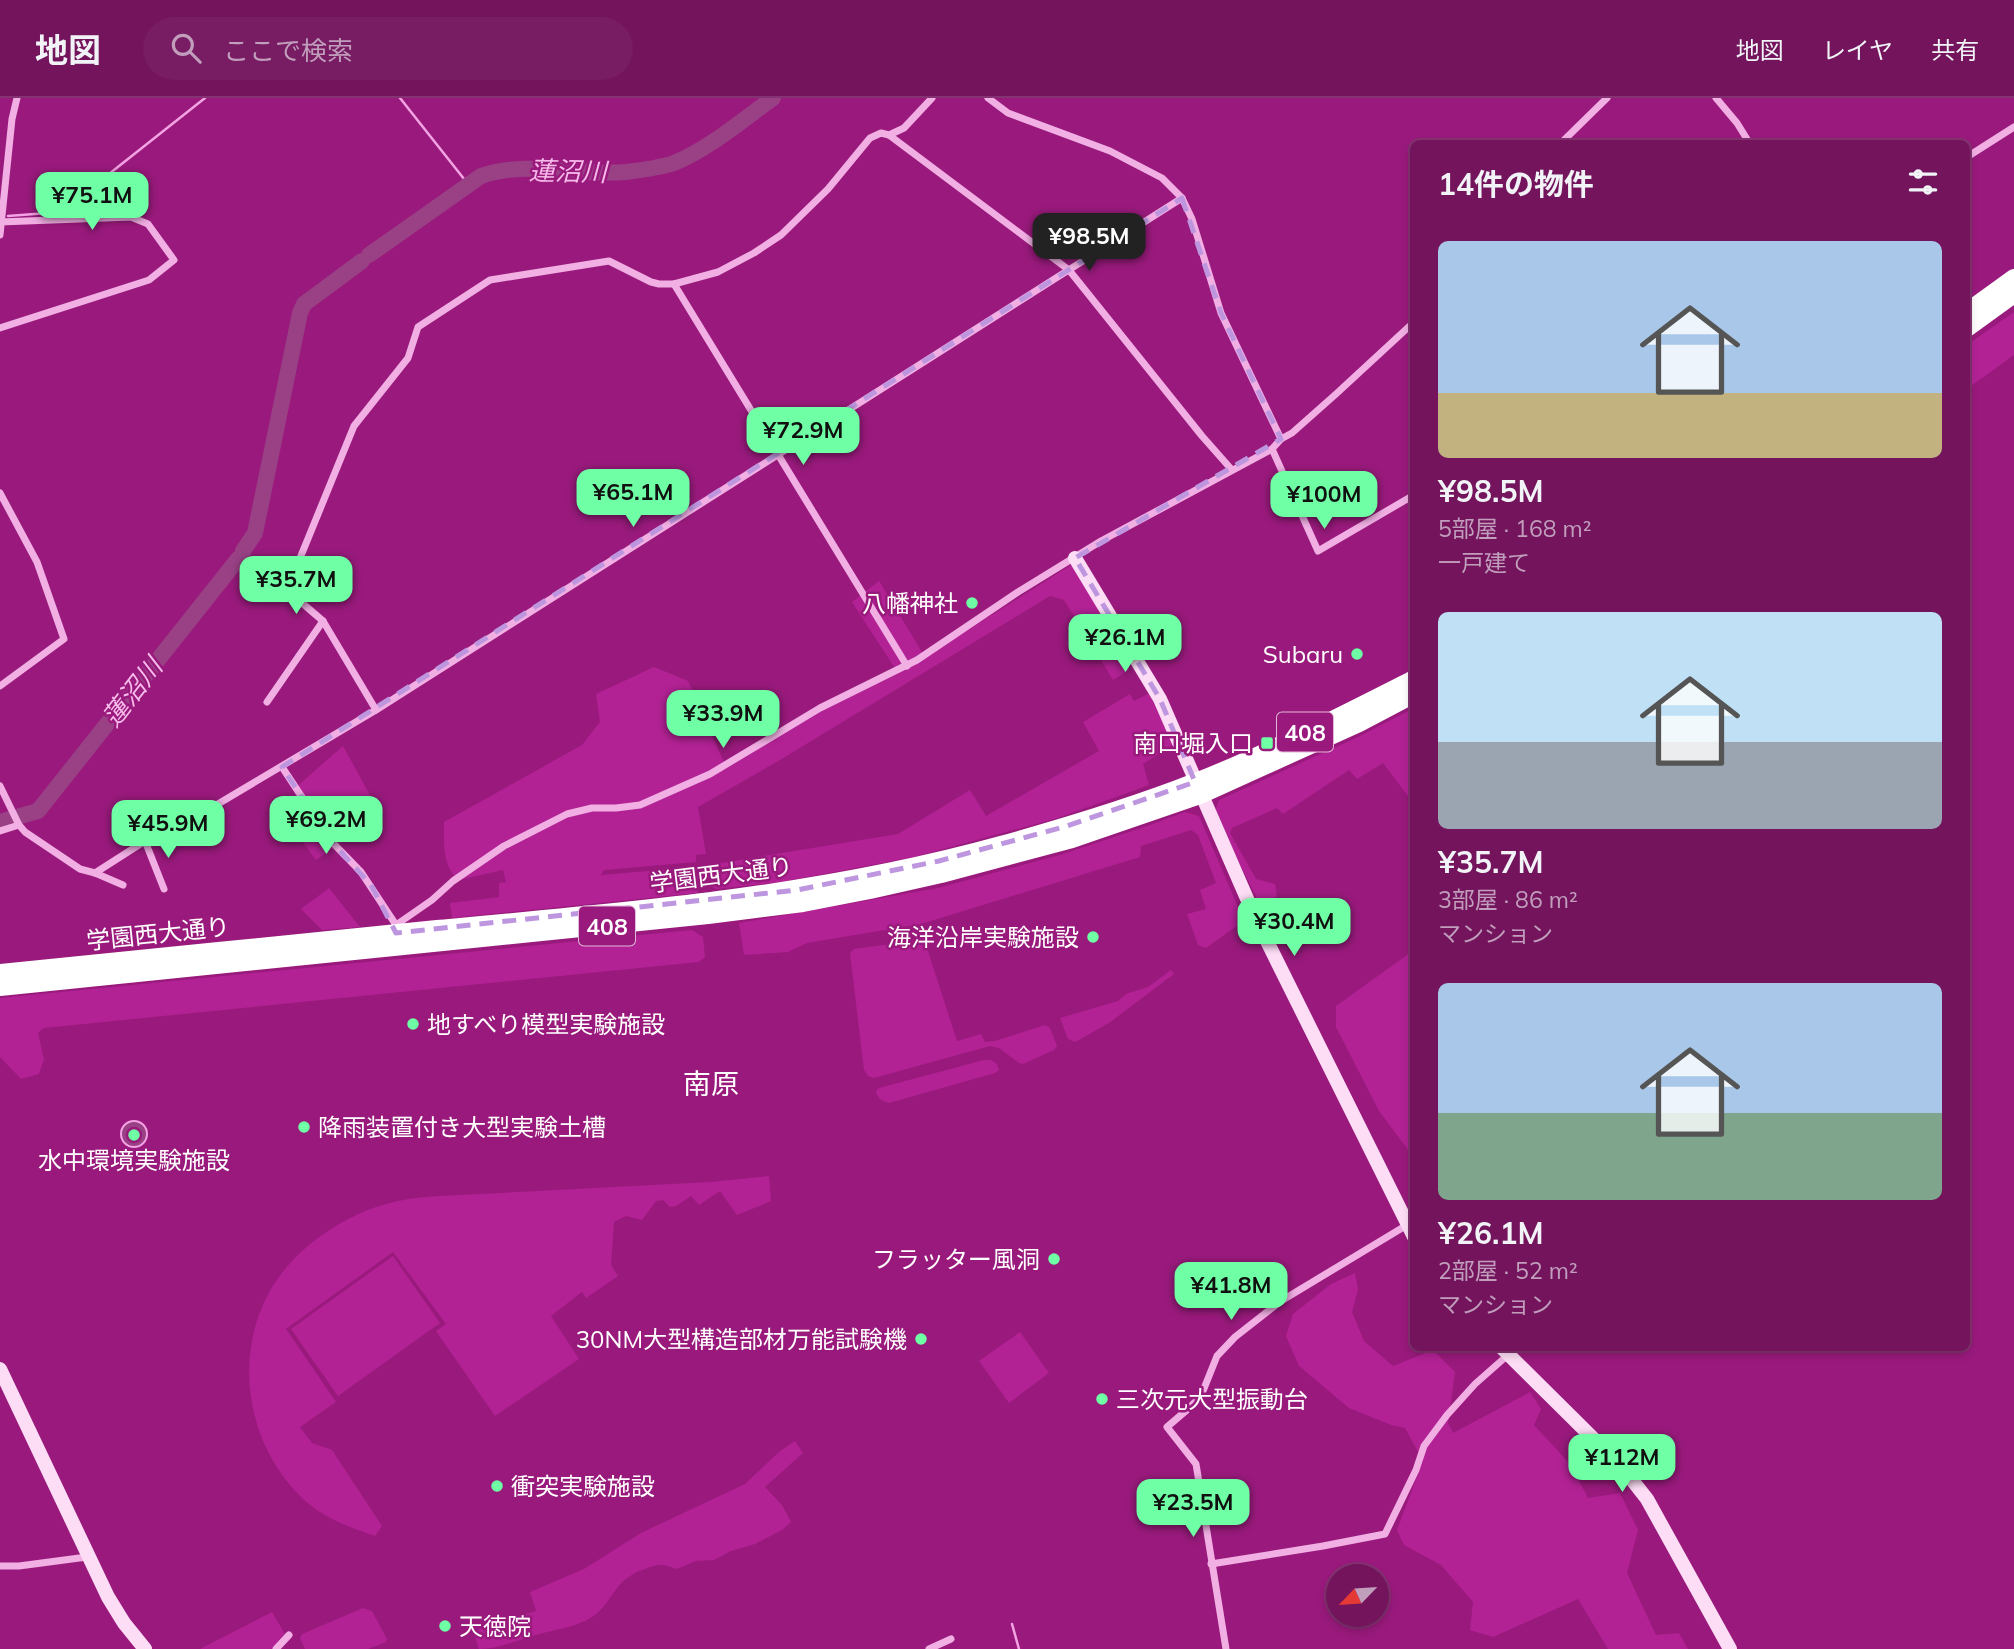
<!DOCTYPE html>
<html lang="ja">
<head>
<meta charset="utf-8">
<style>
	body { margin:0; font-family:Mulish,"Noto Sans JP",sans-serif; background:#781d63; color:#f1f3f6; height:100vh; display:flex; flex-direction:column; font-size:26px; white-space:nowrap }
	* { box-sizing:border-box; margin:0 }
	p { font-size:23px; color:#c19ebc }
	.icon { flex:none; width:38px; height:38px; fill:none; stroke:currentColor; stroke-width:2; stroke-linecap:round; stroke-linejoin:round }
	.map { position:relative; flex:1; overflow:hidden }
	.details { position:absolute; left:1410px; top:42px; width:560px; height:1211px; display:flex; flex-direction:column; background:#73145d; border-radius:10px; box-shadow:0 4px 10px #0003,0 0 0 2px #853372 }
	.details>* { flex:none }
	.needle { width:46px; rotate:245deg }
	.fabs { position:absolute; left:1326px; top:1466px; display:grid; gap:14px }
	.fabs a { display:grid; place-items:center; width:63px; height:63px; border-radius:50%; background:#73145d; box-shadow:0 4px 10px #0003,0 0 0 2px #853372; font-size:35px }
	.price { position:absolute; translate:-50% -60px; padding:0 16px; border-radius:14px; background:#6fffa4; color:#111; font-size:23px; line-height:46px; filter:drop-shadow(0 2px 4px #0008) }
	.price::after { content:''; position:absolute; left:50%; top:42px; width:21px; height:16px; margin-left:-10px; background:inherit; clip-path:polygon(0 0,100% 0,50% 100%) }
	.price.on { background:#222; color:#fff }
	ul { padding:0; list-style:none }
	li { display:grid; align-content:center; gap:14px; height:371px; padding:0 28px }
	li span { display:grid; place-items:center; height:217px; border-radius:10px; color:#555 }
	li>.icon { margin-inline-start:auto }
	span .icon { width:126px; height:126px; fill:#fffc; stroke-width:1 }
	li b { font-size:30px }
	h2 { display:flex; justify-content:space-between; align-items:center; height:84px; padding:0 28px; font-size:30px }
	header { display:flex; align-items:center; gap:42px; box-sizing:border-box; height:98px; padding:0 35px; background:#73145d; border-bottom:2px solid #853372 }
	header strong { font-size:33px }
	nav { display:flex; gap:38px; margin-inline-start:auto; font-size:24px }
	.search { width:490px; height:63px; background:#781d63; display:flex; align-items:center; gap:18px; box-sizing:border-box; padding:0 24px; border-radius:38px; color:#c19ebc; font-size:26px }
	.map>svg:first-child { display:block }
</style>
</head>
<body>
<header>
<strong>地図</strong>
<div class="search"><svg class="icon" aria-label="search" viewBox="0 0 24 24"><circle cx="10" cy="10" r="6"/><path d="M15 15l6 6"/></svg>ここで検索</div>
<nav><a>地図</a><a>レイヤ</a><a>共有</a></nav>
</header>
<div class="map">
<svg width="2014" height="1551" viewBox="0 0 2014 1551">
	<rect width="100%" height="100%" fill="#991a7c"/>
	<g fill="#b22294">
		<path d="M2014,214V257L1967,291V247Z"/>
		<path d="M1071,467L1130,563L1129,572L1113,582L1064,502L1050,498L780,662L698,709L706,756L696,757V764L604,772L601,777L695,769L699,791L697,795L452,820L450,805L499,799V785L506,784L503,772L459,782C442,768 444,745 444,724L582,647L600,624L596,596L654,569L688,583L724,664L828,609L898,575L852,504L879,483L925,559Z"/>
		<path d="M1130,596L1134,603L1148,596L1152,599L1174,646L1143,666L1149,687L1058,720L914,759L782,784L716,791L713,789L709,767L898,736L970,692L986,718L1099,653L1083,624Z"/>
		<path d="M1414,610V698L1412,700L1408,698L1383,665L1357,681L1349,672L1283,716L1277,710L1232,730L1230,735L1256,781L1275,786L1277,798L1261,808L1214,716L1219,702L1358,639Z"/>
		<path d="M343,648L381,717L316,762L285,720L301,711L296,704L294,691Z"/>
		<path d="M1185,714L1199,718L1244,823L1206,850L1198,847L1187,816L1206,811L1200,792L1216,785L1198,737L1191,732L1141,748L1140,759L921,826L807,845L788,854L744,857L739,825L938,790L1063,756L1150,727Z"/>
		<path d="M329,790L360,829L322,832L301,811Z"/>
		<path d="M692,832L703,839L705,859L699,864L44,930L38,935L44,961L39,976L21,981L0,959V900Z"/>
		<path d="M920,842L926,847L957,943L981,936L985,944L995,943L1045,927L1050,930L1057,948L1054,952L1023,966L1019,965L999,950L990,948L874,980L868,978L864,972L850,855L854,851Z"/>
		<path d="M1414,852V1055L1412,1057L1379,1013L1336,929V908Z"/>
		<path d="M1171,872L1174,876L1109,925L1075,944L1068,941L1060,920L1118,903L1126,896L1148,889Z"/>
		<path d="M984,962H991L997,966L999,972L995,975L889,1005C882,1003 877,1000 876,993L879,990Z"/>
		<path d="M769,1078L771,1103L737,1117L720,1093L699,1107L691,1098L676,1108L670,1109L663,1102L656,1103L642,1122L626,1118L614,1124L611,1167L618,1178L586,1200L582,1194L551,1218L579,1261L495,1318L436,1233L446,1226L393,1154L286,1231L336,1304L300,1329L312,1345L332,1352L382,1428L375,1438C348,1429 321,1419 300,1398C237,1335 230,1228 293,1162C320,1134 359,1111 398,1103C412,1100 426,1099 440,1098L711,1084Z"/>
		<path d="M393,1158L440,1225L338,1298L291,1231Z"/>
		<path d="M1355,1175L1358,1191L1352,1214L1364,1243L1393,1268L1433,1252L1455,1274L1448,1325L1453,1335L1530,1294L1541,1311L1534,1327L1571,1367L1588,1400L1620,1395L1638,1432L1627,1475L1656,1537L1679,1535L1688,1551H1608L1578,1501L1493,1539L1470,1532L1473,1504L1441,1467L1404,1447L1397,1432L1423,1363L1405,1330L1391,1327L1349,1310L1299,1268L1286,1238L1293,1216L1331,1186Z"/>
		<path d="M1020,1234L1049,1275L1009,1305L979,1263Z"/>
		<path d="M795,1343L803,1355L765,1389L782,1407L791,1424L782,1432L755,1446L731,1453L714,1462L696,1463L677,1471C660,1465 658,1466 642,1472C611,1484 613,1506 592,1519C575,1530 555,1531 536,1537C516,1542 499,1551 479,1551L473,1533L536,1513L530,1494L584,1471L641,1435L745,1386L780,1353Z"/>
		<path d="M363,1510L372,1513L387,1541L386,1544L368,1551H305L300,1540L302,1536Z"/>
		<path d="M272,1514L285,1536L271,1551H200Z"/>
	</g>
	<circle fill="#9a4186" stroke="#f3a2e3" stroke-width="2" cx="134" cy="1036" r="13"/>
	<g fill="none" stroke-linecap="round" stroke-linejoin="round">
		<g stroke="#f3a2e3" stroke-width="2.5">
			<path d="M400,0L468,86"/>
			<path d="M8,118L61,114L205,0"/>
			<path d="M1012,1526L1019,1551"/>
		</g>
		<g stroke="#9a4186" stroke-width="16">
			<path d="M369,157L481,78C527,62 578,78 626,74C642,72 659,70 674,65C707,52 744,21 773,0"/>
			<path d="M243,453L255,435L300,215L304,206L362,163"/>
			<path d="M20,718L38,713L238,461"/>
			<path d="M0,724L10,721"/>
		</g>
		<g stroke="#f1afe3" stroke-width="7">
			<path d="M988,0L1008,15L1110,53L1162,80L1182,100L1192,121L1221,215L1281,341"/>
			<path d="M1716,0L1737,25L1750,46"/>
			<path d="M889,37L1069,172L1202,338L1232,372"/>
			<path d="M1560,46L1607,0"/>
			<path d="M1967,59L2014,29"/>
			<path d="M0,124L131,119L148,126L174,162L149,182L0,230"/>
			<path d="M0,137L12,21L17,0"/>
			<path d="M674,186L907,568"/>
			<path d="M1272,351L1318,453L1414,397"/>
			<path d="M0,395L37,464L64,541L0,588"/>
			<path d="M267,604L323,523"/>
			<path d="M376,612L323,523L287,492L354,328L408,260L418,229L490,182L609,163L651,184L659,186H674L718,174L754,155L781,137L828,91L870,40L881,35L889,37L904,30L932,0"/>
			<path d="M282,669L331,743L361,774L396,827"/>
			<path d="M0,688L19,727L25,734L80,771L95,775L123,787"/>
			<path d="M0,733L19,727"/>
			<path d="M145,743L164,791"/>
			<path d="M95,775L145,743L191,722L376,612L1182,100"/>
			<path d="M396,834V827L432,802L453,783L504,748L567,716L592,710H616L640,707L710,676L820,610L917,562L1018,494L1101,443L1272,351L1281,341L1292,335L1336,296L1414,224"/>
			<path d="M1211,1466L1323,1448L1385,1436L1416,1372L1424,1348L1447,1317L1475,1286L1509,1256"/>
			<path d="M0,1468H19L87,1459"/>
			<path d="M276,1551L289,1537"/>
			<path d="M929,1551L951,1541"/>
			<path d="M1226,1551L1196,1366L1167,1329L1188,1311L1201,1298L1217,1258L1235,1239L1281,1203L1407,1127"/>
		</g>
		<g stroke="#fcddf5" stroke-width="14">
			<path d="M1075,460L1160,601L1255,819L1414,1139"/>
			<path d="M1502,1250L1621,1368L1647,1401L1730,1551"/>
			<path d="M0,1271L108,1499L124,1525L145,1551"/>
		</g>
		<g stroke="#fff" stroke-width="18">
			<path d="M1967,214L2014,180"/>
			<path d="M1967,230L2014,196"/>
			<path d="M0,875C146,861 291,845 437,831C626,814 817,798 1001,747C1066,729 1132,709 1196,684C1269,655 1343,617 1414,581"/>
			<path d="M0,889L708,817L803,805L870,792L941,776L1072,741L1200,697L1359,625L1414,596"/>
		</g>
	</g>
	<path fill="none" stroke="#bd96df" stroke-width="5" stroke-dasharray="14 9" stroke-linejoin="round" d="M1182,100L1221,215L1281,341L1075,460L1160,601L1195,684L1067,728L939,763L797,792L396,835L371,787L331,743L282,669Z"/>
	<g fill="#6fffa4" stroke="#991a7c" stroke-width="2.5">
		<circle cx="972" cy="505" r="7"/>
		<circle cx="1357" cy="556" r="7"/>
		<rect x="1260" y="638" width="14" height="14" rx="3.5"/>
		<circle cx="1093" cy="839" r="7"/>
		<circle cx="413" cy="926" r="7"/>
		<circle cx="304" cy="1029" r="7"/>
		<circle cx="134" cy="1037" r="7"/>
		<circle cx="1054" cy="1161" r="7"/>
		<circle cx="921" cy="1241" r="7"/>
		<circle cx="1102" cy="1301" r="7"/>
		<circle cx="497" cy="1388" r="7"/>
		<circle cx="445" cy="1528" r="7"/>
	</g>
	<g text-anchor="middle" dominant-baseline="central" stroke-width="5" stroke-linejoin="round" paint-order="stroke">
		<g fill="#991a7c" stroke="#e0bad8" stroke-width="2">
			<rect x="1277" y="614.5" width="56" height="39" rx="5"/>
			<rect x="579" y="808.5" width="56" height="39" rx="5"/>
		</g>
		<g font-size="23" font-weight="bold" fill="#fff">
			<text x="1305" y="634">408</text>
			<text x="607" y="828">408</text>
		</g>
		<g font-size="24" fill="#fff" stroke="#991a7c" text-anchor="end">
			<text x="958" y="505">八幡神社</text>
			<text x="1343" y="556">Subaru</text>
			<text x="1253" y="645">南口堀入口</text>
			<text x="1079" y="839">海洋沿岸実験施設</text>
			<text x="427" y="926" text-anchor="start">地すべり模型実験施設</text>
			<text x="318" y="1029" text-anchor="start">降雨装置付き大型実験土槽</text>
			<text x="134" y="1062" text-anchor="middle">水中環境実験施設</text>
			<text x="1040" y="1161">フラッター風洞</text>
			<text x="907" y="1241">30NM大型構造部材万能試験機</text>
			<text x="1116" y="1301" text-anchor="start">三次元大型振動台</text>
			<text x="511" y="1388" text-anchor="start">衝突実験施設</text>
			<text x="459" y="1528" text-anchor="start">天徳院</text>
		</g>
		<g font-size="24" fill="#fff" stroke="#991a7c">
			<text transform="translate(721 776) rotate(-7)">学園西大通り</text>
			<text transform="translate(158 835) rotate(-6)">学園西大通り</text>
		</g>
		<g font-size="26" font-style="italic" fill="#f7bbeb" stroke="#991a7c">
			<text transform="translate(568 73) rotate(1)">蓮沼川</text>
			<text transform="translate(132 594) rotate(-52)">蓮沼川</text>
		</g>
		<g font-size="28" fill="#fff" stroke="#991a7c">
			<text x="711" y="985">南原</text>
		</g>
	</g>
</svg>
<div class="fabs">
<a><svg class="needle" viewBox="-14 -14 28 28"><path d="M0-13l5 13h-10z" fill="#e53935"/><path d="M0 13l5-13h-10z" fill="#c19ebc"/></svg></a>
</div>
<b class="price" style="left:92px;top:134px">¥75.1M</b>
<b class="price on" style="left:1089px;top:175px">¥98.5M</b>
<b class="price" style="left:803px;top:369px">¥72.9M</b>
<b class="price" style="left:633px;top:431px">¥65.1M</b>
<b class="price" style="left:1324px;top:433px">¥100M</b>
<b class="price" style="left:296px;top:518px">¥35.7M</b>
<b class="price" style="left:1125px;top:576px">¥26.1M</b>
<b class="price" style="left:723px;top:652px">¥33.9M</b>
<b class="price" style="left:326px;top:758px">¥69.2M</b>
<b class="price" style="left:168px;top:762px">¥45.9M</b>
<b class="price" style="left:1294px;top:860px">¥30.4M</b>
<b class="price" style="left:1231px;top:1224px">¥41.8M</b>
<b class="price" style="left:1622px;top:1396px">¥112M</b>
<b class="price" style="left:1193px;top:1441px">¥23.5M</b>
<section class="details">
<h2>14件の物件<svg class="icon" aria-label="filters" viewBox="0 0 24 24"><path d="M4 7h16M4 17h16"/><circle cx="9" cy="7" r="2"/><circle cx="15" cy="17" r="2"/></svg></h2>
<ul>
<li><span style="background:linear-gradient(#a9c7e8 70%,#c2b280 0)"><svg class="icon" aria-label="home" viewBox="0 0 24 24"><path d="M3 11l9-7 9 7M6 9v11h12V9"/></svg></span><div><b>¥98.5M</b><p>5部屋 · 168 m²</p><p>一戸建て</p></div></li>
<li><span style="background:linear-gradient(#bfe0f5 60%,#9aa5b1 0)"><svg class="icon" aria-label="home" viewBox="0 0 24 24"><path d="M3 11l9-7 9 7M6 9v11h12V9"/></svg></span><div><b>¥35.7M</b><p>3部屋 · 86 m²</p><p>マンション</p></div></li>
<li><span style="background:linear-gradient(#a9c7e8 60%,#7fa58c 0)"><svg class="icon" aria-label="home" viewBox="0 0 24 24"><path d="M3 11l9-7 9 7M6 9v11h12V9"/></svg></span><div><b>¥26.1M</b><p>2部屋 · 52 m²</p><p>マンション</p></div></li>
</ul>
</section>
</div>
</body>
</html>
